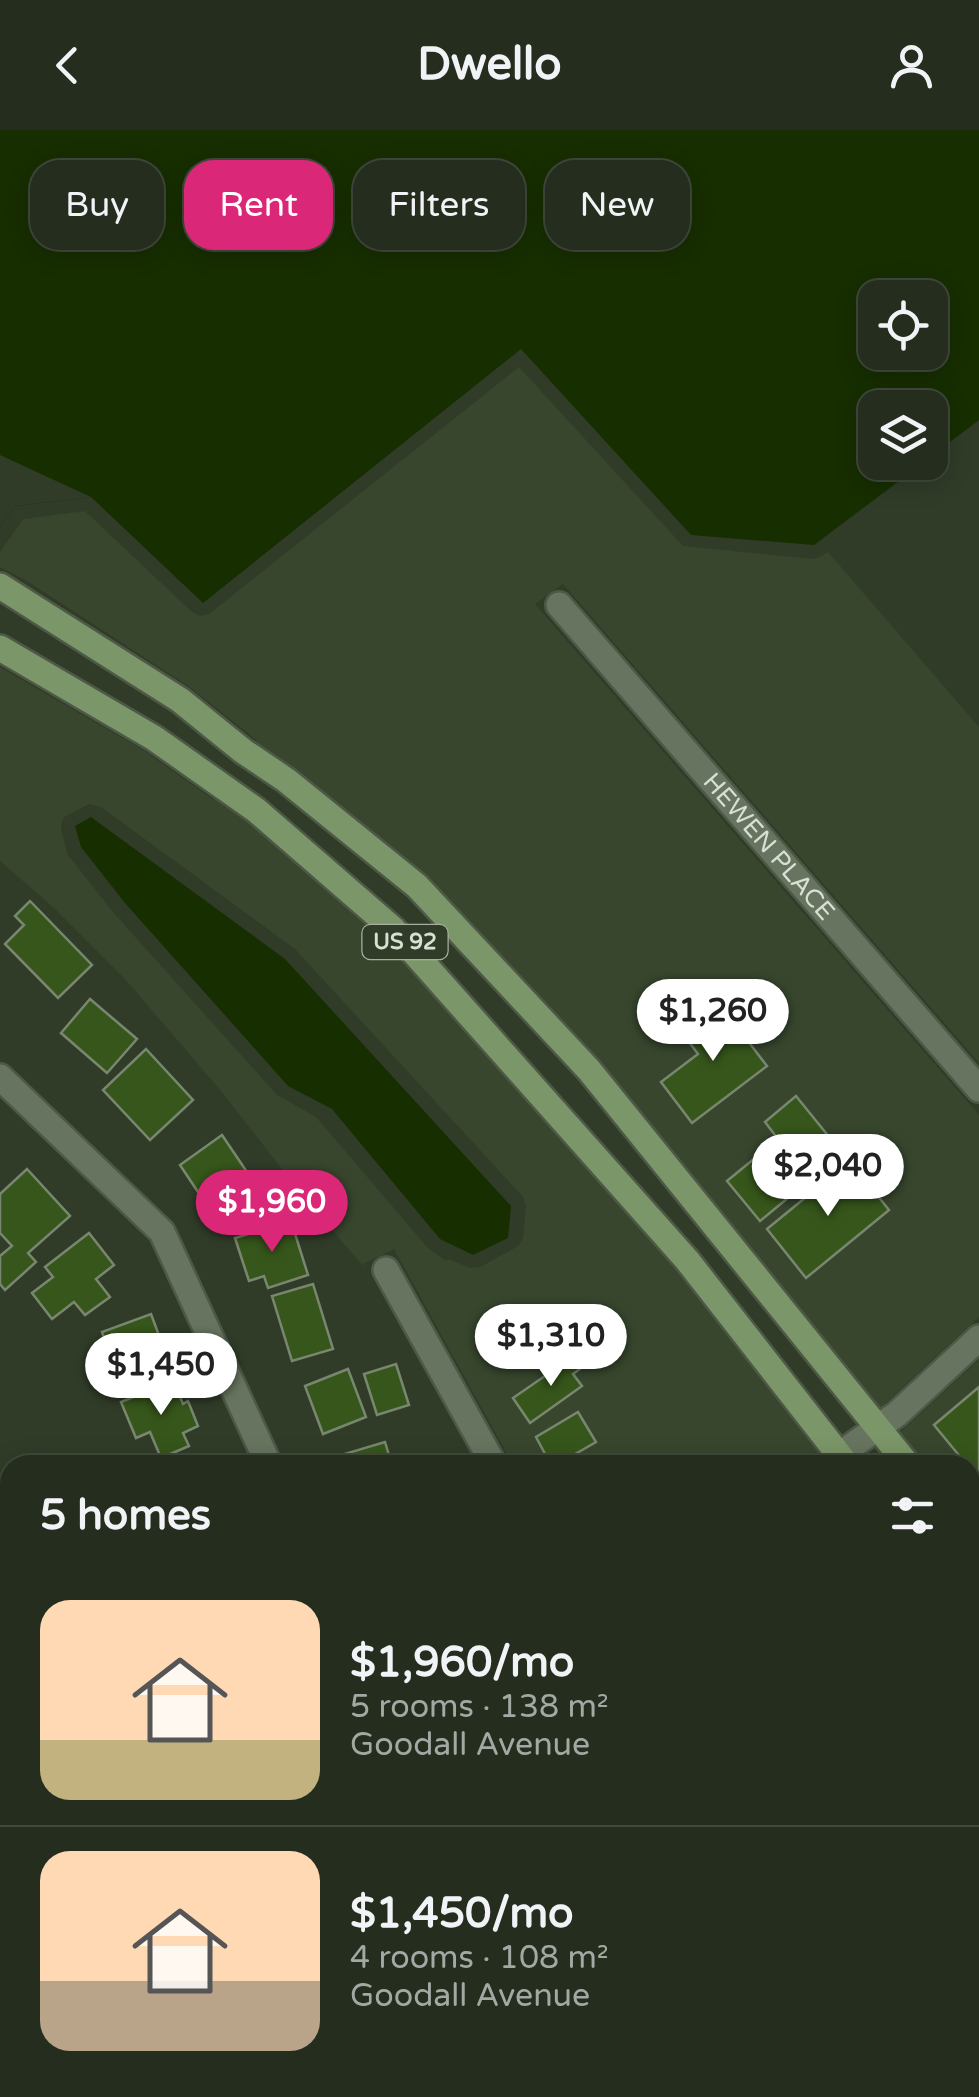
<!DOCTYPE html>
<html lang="en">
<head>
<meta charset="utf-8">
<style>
	body { margin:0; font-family:"Varela Round",sans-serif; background:#30392b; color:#f1f3f6; height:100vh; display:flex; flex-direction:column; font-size:38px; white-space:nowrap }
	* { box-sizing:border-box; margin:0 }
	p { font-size:32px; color:#a3a8a4 }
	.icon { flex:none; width:55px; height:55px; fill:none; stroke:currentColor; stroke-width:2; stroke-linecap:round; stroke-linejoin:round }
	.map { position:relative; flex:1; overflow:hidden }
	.panel { position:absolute; left:0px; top:1325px; width:980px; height:642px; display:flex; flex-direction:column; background:#242d1e; border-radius:30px 30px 0 0; box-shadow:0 5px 25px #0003,0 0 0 2px #41493c }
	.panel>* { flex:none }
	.guide { position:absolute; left:30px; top:30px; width:920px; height:90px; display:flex; gap:20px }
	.tools { position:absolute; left:858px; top:150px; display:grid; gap:20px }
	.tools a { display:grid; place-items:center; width:90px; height:90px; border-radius:20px; background:#242d1e; box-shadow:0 5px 25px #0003,0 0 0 2px #41493c; font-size:50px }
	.price { position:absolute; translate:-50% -85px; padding:0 22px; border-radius:35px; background:#fff; color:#222; font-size:32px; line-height:65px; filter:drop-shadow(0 2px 5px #0008) }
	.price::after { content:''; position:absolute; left:50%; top:60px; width:30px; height:22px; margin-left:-15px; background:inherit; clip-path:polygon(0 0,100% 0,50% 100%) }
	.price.on { background:#db2777; color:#fff }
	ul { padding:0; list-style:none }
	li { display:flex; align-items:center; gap:30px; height:250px; padding:0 40px }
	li+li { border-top:2px solid #41493c }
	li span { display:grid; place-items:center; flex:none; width:280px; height:200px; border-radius:30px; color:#555 }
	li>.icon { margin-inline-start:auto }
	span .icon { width:120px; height:120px; fill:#fffc; stroke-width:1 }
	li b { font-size:42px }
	h2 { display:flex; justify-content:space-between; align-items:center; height:120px; padding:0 40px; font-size:42px }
	.tag { padding:0 35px; border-radius:30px; background:#242d1e; box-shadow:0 5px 25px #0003,0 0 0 2px #41493c; font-size:35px; line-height:90px }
	.tag.on { background:#db2777; color:#fff }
	header { display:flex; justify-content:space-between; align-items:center; height:130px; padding:0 40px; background:#242d1e; font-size:45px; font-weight:700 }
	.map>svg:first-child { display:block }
</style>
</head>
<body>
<header><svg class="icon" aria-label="back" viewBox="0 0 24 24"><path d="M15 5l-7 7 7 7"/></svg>Dwello<svg class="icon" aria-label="person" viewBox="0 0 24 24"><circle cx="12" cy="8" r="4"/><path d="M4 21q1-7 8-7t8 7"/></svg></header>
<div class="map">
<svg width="979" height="1967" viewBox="0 0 979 1967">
	<rect width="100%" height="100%" fill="#303c28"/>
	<g fill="#37462d" fill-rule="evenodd">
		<path d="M519,237L683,416L812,429L820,427L828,422L979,597V933L563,454L535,474L979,985V1187L863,1294L574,936L404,756L273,643L255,609L191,558L27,451L0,437V422L23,389L85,381L192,482L200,486L209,484Z"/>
		<path d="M0,537L143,620L211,668L219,671L248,673L377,778L853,1335H513L394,1119L363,1134L365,1138L310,1075L221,961L125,849L53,777L0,731ZM89,674L101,677L295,819L523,1067L526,1076L523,1108L518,1116L480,1137L470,1138L449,1129L446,1131L428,1118L316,987L277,965L113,782L68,725L61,700L62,691L64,687Z"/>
		<path d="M979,1230V1436L970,1425V1335H897L883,1318Z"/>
		<path d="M970,1479L979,1490V1715L970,1723Z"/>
	</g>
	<g fill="#172e01" fill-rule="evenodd">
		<path d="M0,0H979V290L930,327V278H875V332L923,333L814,415L691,405L521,219L203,473L91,367L15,376L0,397ZM875,168H930V222H875Z"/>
		<path d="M91,687L285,829L511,1076L508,1108L473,1125L440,1109L332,979L288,956L125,773L81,717L75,696Z"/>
	</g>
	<path fill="#303c28" d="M0,325L91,367L15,376L0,397Z"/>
	<g fill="#36561b" stroke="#798770" stroke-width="2.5">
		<path d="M30,771L92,835L58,868L5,814L24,795L15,786Z"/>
		<path d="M90,869L137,909L107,943L61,903Z"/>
		<path d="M718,872L767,936L692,993L661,952L698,924L680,900Z"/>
		<path d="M146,919L193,970L150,1010L103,960Z"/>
		<path d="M796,966L830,1008L811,1024L823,1039L760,1091L727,1051L778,1009L765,992Z"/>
		<path d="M222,1005L251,1048L208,1077L180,1035Z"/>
		<path d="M850,1031L889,1080L806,1148L767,1099Z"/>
		<path d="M27,1039L70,1086L28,1123L36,1132L5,1160L0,1154V1126L12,1116L0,1103V1064Z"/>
		<path d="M291,1091L308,1145L268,1158L264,1146L249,1151L235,1108Z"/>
		<path d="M89,1103L114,1135L96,1149L110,1167L85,1185L74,1172L52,1189L32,1163L53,1147L45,1137Z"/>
		<path d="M313,1154L333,1219L292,1231L272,1166Z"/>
		<path d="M151,1184L164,1219L114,1237L102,1202Z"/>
		<path d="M581,1221L588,1233L573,1244L582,1256L530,1293L513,1268Z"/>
		<path d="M396,1234L409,1275L377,1285L364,1244Z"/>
		<path d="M348,1239L366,1287L323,1304L305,1256Z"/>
		<path d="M173,1251L183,1274L188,1271L198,1296L183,1303L189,1316L161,1328L150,1302L136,1308L121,1272Z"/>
		<path d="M979,1257V1349L970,1335H967L934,1295Z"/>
		<path d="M578,1282L596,1312L556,1335H551L536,1307Z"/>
		<path d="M385,1312L392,1335H344L341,1325Z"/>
		<path d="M10,1608V1724L0,1706V1613Z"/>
		<path d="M970,1610L979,1621V1654L970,1661Z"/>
		<path d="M970,1883L979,1913V1933L970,1935Z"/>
		<path d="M10,1946V1958H27L31,1967H0V1951Z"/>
		<path d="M192,1958H240L244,1967H172V1965Z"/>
		<path d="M317,1958H365L368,1967H299L298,1963Z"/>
		<path d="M568,1958H618L620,1967H571Z"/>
	</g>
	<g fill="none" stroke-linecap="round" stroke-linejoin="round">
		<g stroke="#4e5847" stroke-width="20">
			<path id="service" d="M0,1891L10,1888"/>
		</g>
		<g stroke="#4e5847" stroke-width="30">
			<g id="minor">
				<path id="s1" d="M559,475L979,959"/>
				<path d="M0,947L162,1102L269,1335"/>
				<path d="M386,1140L494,1335"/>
				<path d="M96,1958L101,1967"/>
				<path d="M403,1958L406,1967"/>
				<path d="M670,1958L673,1967"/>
				<path d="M856,1958L859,1967"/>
			</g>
		</g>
		<g stroke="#4e5847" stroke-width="30">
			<path id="tertiary" d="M839,1325L897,1284L979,1208"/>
		</g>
		<g stroke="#4e5847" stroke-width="30">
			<g id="secondary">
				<path d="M970,1744L979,1736"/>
				<path d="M715,1967L726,1958"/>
			</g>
		</g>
		<g stroke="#4e5847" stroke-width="30">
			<g id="primary">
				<path d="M0,456L180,570L243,621L286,650L417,756L589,940L908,1335"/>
				<path d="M0,518L154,608L256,680L393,799L687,1130L847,1335"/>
				<path d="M970,1409L979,1420"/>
				<path d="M970,1478L979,1490"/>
			</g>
		</g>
		<use href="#service" stroke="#67745f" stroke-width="15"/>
		<use href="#minor" stroke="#67745f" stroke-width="25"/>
		<use href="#tertiary" stroke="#67745f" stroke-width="25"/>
		<use href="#secondary" stroke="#67745f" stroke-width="25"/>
		<use href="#primary" stroke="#7b9669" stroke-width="25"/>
	</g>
	<g text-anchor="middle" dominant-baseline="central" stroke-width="8" stroke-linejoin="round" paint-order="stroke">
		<rect fill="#303c28" stroke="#a6afa0" stroke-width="2.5" x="362.5" y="795" width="85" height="34" rx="8"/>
		<g font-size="22" font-weight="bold" fill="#d8e0d3">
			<text x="405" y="812">US 92</text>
		</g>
		<g font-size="25" fill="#d8e0d3" stroke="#303c28">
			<text stroke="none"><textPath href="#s1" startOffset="320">HEWEN PLACE</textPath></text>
		</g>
	</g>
</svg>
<div class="tools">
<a><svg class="icon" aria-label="locate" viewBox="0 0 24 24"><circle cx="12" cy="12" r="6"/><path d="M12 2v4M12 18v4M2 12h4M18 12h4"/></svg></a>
<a><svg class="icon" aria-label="layers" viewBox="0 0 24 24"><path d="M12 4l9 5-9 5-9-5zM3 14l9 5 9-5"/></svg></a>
</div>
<b class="price" style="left:713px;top:934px">$1,260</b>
<b class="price" style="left:828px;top:1089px">$2,040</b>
<b class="price on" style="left:272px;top:1125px">$1,960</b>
<b class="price" style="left:551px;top:1259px">$1,310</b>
<b class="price" style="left:161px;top:1288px">$1,450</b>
<div class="guide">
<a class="tag">Buy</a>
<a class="tag on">Rent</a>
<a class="tag">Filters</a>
<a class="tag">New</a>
</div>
<section class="panel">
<h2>5 homes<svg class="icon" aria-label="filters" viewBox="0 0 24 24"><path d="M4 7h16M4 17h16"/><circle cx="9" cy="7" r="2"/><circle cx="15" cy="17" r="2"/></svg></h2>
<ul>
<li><span style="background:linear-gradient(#ffd9b3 70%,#c2b280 0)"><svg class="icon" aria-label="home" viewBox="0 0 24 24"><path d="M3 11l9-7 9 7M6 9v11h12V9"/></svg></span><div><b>$1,960/mo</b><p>5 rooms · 138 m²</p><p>Goodall Avenue</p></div></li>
<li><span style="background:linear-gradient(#ffd9b3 65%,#b9a48a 0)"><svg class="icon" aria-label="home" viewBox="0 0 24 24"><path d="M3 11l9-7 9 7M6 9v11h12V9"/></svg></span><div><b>$1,450/mo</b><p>4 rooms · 108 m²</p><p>Goodall Avenue</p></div></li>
</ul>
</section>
</div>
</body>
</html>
